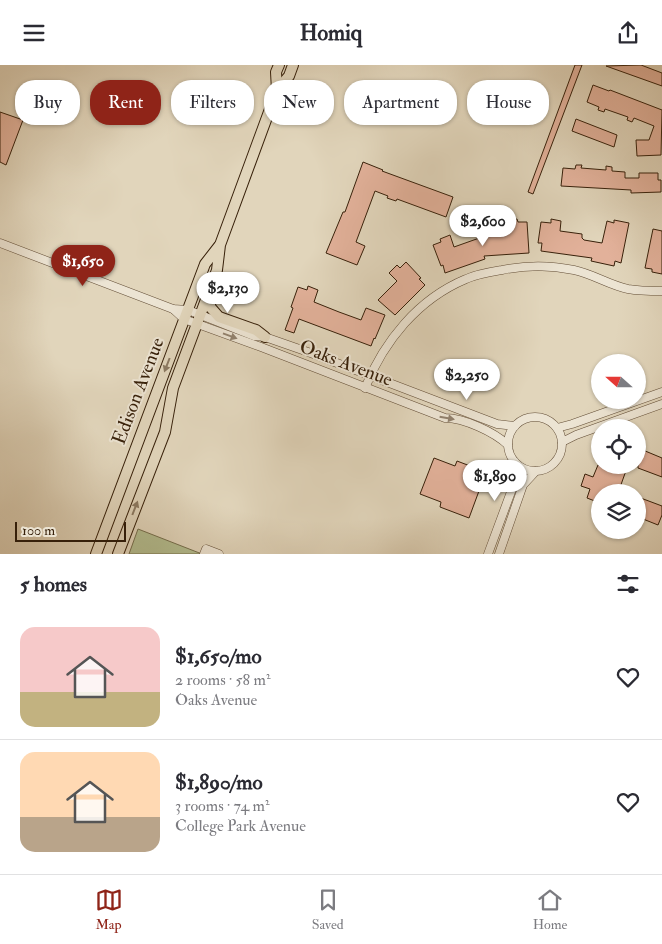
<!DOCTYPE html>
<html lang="en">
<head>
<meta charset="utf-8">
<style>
	body { margin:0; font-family:"IM FELL Double Pica",serif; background:#f2f2f3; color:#2b2b33; height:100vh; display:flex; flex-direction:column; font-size:19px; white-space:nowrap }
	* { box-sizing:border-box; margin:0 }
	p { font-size:16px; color:#7c7c81 }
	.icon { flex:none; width:28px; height:28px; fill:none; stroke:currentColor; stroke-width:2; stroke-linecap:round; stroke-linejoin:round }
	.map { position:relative; height:489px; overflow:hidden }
	.side { display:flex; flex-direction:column; background:#fff; flex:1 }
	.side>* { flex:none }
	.banner { position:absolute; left:15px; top:15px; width:632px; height:45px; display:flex; gap:10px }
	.needle { width:32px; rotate:291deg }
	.tools { position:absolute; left:591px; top:289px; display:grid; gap:10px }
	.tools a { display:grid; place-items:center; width:55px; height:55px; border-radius:50%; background:#fff; box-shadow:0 1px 4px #0004; font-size:25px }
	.scale { position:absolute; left:15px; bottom:12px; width:111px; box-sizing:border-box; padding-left:5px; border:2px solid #37200a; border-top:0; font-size:14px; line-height:18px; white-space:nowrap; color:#37200a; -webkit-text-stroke:4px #ece4d3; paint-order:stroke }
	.price { position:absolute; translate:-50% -42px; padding:0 11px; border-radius:18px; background:#fff; color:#222; font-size:16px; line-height:32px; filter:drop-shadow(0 1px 2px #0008) }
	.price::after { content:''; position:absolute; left:50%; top:30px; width:15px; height:11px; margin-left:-8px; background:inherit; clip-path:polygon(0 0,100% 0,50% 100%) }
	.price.current { background:#8f2418; color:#fff }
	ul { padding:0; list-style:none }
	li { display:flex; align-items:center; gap:15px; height:125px; padding:0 20px }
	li+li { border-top:1px solid #e1e1e2 }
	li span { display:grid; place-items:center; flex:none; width:140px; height:100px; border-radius:15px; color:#555 }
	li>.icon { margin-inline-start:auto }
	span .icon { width:60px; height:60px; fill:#fffc; stroke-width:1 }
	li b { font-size:21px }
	h2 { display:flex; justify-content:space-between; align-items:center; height:60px; padding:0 20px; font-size:21px }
	.chip { padding:0 18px; border-radius:20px; background:#fff; box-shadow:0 1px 4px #0004; font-size:18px; line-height:45px }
	.chip.current { background:#8f2418; color:#fff }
	header { display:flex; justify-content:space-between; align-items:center; height:65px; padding:0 20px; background:#fff; font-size:22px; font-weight:700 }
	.tabs { display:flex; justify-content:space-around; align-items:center; height:70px; border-top:1px solid #e1e1e2; background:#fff; font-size:14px; color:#7c7c81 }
	.tabs a { display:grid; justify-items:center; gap:2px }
	.tabs .current { color:#8f2418 }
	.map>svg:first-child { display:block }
</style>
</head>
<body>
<header><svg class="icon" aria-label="menu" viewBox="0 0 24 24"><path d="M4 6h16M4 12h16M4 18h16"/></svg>Homiq<svg class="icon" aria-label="share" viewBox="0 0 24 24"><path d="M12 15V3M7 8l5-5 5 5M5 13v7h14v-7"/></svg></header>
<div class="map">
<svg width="662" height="489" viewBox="0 0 662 489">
	<rect width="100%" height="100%" fill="#e1d5bb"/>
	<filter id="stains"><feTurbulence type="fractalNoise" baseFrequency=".004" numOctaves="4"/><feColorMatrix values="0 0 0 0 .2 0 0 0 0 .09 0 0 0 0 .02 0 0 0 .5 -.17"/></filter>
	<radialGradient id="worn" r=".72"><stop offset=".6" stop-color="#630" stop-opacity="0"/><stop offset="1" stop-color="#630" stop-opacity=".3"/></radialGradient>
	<path fill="#b3bd90" stroke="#756e4d" d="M138,464L202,489H129Z"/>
	<g fill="#e2b19a" stroke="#37200a">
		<path d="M575,0H582L533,129L528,127Z"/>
		<path d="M641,0L662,8V21L606,1Z"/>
		<path d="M593,20L609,26L610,25L662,45L661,90L637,91L636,75H649L654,61L634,53L632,57L627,55L628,52L605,44L604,47L598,45L599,42L587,37Z"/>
		<path d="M0,47L23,55L6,100L0,97Z"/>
		<path d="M576,54L617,70L614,82L572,66Z"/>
		<path d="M363,97L383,105L382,106L453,132L446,152L397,134L396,136L387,133L388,131L375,126L356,177L365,181L357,200L326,188L343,147H345Z"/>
		<path d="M576,100H582L581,103L606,105V101L612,102V106L625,107V113H639V108H658V115H661V127L631,128V125L561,121L563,103L575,104Z"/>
		<path d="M517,154L518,157H527L529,188L484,191L485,194L445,208L443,200L441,201L433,180L441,177L440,174L450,170L454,182L485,171L508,169L507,155Z"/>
		<path d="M551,154L561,156L560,166L582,169V173L584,175L602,178L607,156L614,158V155L629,158L621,198L615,196L614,201L591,196L592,193L541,186L542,178H538L541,157L551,158Z"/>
		<path d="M653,164L662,166V209L652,207V204L645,203Z"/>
		<path d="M406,197L421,213L419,214L425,220L395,250L378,235L397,216L389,208L397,200L400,203Z"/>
		<path d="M308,221L318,225L314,237L339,247L361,255L366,243L385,250L375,274L374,273L371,281L299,254L294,268L285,265L293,243L291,242L298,222L307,225Z"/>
		<path d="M638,383L662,393V412L638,403Z"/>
		<path d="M434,393L455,401L457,396L486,407L469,453L440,442L441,437L420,429Z"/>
		<path d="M598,400H628L618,428H600V438L587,433L590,424L581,421L585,409L593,412Z"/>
		<path d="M638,432L662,441V450L658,460L638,452Z"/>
	</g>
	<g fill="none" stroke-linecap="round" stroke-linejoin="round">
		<g stroke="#624d36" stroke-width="9">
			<g id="minor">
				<path d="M0,178L173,244L188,245L254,271L265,272L308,287L497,359L515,361"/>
				<path d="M173,244L184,254L261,282L445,353C464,353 494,367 508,380"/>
				<path d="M365,323C384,276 418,234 466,214C477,209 490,207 502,205C526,200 550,200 574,205C593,209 609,220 628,224C639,226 651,226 662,226"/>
				<circle cx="535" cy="379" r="27"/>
				<path d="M557,363L572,359L662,327"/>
				<path d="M562,377L576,370L662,339"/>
				<path d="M204,489L206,484L219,489"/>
				<path d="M488,489L515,416L517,406L515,397"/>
				<path d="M499,489L523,420L536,406"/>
			</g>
		</g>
		<g stroke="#37200a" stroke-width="12">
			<g id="major">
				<path d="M277,25L276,7L279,0"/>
				<path d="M207,231L211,243L219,252L256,265L265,272"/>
				<path d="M96,489L205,199L219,181"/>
				<path d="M118,489L165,367L173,323L217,205L220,180L277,25L289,11L293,0"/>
			</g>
		</g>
		<use href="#minor" stroke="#ece4d3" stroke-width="8"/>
		<use href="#major" stroke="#e1d5bb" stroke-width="10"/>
	</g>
	<defs><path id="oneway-solid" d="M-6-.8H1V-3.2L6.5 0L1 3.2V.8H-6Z" transform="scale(1.25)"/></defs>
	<g fill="#92826e">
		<use href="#oneway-solid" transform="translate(230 271) rotate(20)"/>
		<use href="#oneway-solid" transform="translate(447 353) rotate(10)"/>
	</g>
	<g fill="#8c7a62">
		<use href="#oneway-solid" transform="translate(167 300) rotate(111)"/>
		<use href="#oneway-solid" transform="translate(135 443) rotate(-69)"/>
	</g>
	<g text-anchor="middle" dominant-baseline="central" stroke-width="4" stroke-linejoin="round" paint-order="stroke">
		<g font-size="19" fill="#37200a" stroke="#ece4d3">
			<text transform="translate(346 298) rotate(21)">Oaks Avenue</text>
			<text transform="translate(138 326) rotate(-69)">Edison Avenue</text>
		</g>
	</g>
	<rect width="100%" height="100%" filter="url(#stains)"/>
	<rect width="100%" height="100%" fill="url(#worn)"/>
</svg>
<div class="tools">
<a><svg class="needle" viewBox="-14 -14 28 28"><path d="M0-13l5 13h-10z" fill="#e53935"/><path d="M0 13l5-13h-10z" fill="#7c7c81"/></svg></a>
<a><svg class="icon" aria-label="locate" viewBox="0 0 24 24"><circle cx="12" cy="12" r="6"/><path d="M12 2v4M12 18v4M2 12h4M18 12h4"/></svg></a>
<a><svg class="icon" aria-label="layers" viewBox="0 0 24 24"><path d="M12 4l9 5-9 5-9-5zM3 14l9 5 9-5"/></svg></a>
</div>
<div class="scale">100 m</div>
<b class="price" style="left:483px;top:182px">$2,600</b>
<b class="price current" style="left:83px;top:222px">$1,650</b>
<b class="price" style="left:228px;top:249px">$2,130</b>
<b class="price" style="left:467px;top:336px">$2,250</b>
<b class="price" style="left:495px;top:437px">$1,890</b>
<div class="banner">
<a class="chip">Buy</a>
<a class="chip current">Rent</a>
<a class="chip">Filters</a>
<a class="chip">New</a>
<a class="chip">Apartment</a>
<a class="chip">House</a>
</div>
</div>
<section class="side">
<h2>5 homes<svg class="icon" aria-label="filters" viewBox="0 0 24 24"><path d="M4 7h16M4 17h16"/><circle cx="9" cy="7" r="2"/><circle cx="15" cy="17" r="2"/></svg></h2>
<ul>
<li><span style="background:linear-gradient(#f6c9c9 65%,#c2b280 0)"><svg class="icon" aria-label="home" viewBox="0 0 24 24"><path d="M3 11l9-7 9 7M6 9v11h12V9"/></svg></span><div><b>$1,650/mo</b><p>2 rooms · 58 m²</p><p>Oaks Avenue</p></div><svg class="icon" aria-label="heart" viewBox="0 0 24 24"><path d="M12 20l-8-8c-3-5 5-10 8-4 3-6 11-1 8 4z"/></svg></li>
<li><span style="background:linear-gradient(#ffd9b3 65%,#b9a48a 0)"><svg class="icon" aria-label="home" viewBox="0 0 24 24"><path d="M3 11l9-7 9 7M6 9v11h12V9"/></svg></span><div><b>$1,890/mo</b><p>3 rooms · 74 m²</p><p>College Park Avenue</p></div><svg class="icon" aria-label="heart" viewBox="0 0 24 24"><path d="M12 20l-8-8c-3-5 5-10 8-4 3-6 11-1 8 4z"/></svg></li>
</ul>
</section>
<nav class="tabs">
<a class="current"><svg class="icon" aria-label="map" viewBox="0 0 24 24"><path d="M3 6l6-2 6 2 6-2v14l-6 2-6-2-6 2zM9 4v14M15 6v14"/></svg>Map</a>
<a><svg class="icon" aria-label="saved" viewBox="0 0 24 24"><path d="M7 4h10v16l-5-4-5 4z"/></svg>Saved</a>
<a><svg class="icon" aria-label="home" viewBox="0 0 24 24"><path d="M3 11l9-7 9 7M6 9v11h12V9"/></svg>Home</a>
</nav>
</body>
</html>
